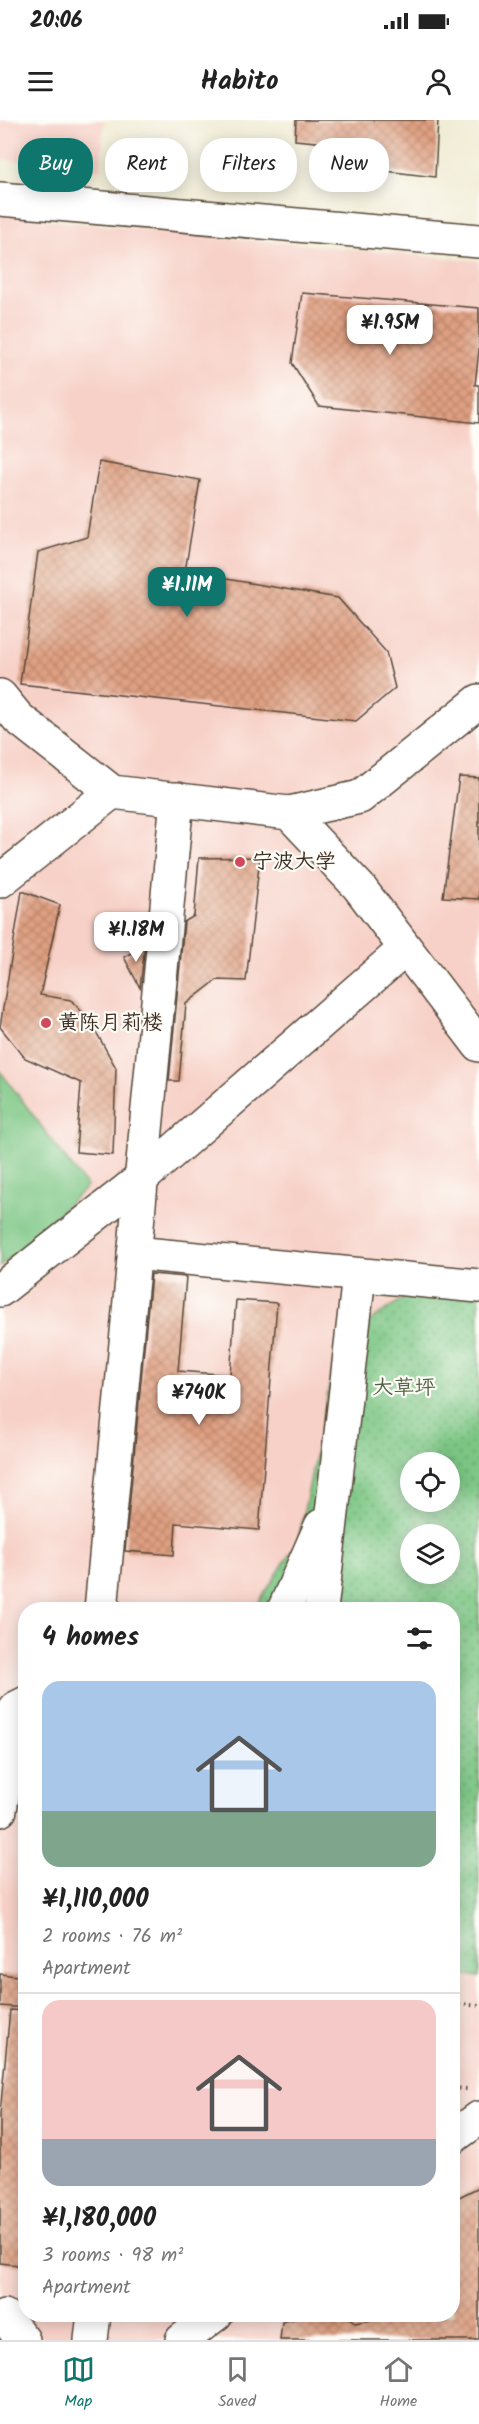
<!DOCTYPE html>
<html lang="en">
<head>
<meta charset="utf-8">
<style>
	body { margin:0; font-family:Kalam,"LXGW WenKai TC",sans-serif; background:#f6f6f6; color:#222; height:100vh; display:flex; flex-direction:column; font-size:22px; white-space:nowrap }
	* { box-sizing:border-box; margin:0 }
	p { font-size:20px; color:#767676 }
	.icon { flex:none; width:33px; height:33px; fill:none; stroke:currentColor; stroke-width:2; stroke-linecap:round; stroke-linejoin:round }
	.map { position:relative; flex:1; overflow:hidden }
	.panel { position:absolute; left:18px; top:1482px; width:442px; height:720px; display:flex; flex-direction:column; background:#fff; border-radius:24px; box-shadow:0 3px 15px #0003 }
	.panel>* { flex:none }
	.top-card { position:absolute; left:18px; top:18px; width:444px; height:54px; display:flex; gap:12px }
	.fabs { position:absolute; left:400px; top:1332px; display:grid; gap:12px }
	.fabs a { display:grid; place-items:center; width:60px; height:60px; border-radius:50%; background:#fff; box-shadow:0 3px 15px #0003; font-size:30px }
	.price { position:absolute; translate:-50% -51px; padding:0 14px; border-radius:12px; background:#fff; color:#222; font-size:20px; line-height:39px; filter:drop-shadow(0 2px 3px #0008) }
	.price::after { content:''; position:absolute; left:50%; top:36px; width:18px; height:14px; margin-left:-9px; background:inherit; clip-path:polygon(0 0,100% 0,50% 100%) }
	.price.active { background:#0f766e; color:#fff }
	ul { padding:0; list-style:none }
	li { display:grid; align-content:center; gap:12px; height:318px; padding:0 24px }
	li+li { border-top:2px solid #e0e0e0 }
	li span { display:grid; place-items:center; height:186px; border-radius:18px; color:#555 }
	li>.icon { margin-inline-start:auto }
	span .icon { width:108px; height:108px; fill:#fffc; stroke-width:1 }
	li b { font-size:26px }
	h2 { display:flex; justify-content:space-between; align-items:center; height:72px; padding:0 24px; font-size:26px }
	.tag { padding:0 21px; border-radius:24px; background:#fff; box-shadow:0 3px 15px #0003; font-size:21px; line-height:54px }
	.tag.active { background:#0f766e; color:#fff }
	.status { display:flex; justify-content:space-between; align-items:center; height:42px; padding:0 30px; background:#fff; direction:ltr }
	.status svg { height:16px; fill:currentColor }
	header { display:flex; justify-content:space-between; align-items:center; height:78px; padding:0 24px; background:#fff; font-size:27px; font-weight:700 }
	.dock { display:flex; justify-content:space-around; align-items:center; height:84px; border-top:2px solid #e0e0e0; background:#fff; font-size:16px; color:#767676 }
	.dock a { display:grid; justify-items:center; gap:3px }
	.dock .active { color:#0f766e }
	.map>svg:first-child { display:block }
</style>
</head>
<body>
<div class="status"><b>20:06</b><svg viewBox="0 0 49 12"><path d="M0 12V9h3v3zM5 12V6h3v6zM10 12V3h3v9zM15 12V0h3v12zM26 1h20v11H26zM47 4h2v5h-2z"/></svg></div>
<header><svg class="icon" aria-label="menu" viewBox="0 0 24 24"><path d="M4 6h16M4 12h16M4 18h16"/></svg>Habito<svg class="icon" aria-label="person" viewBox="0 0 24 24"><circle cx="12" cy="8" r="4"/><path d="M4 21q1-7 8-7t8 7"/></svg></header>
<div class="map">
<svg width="479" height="2220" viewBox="0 0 479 2220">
	<defs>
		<pattern id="park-dots" width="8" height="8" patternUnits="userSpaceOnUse" patternTransform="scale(1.5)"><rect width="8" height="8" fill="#7bc684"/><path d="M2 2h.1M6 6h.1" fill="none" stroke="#66a16b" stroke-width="1.8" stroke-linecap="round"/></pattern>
		<pattern id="building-cross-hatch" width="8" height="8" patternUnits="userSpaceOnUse" patternTransform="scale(1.5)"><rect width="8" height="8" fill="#e0a082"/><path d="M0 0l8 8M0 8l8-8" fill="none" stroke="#b7836a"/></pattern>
	</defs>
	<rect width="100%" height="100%" fill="#fdfcf7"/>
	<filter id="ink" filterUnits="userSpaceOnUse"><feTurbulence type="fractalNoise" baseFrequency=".0167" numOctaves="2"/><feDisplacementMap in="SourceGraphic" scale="12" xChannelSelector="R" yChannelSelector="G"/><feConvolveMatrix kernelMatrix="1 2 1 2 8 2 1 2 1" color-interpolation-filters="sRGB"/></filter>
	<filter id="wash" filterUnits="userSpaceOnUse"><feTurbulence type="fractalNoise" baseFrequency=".008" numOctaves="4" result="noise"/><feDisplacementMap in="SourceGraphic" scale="24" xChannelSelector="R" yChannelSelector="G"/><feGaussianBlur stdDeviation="1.35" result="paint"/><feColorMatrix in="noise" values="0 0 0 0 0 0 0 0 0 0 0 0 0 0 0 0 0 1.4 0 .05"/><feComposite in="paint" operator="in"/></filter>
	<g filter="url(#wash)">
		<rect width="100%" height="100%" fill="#f1ecd5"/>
		<g fill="#f7d1c8" fill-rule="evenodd">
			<path d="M0,0H104L101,50L0,39Z"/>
			<path d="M0,95L229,118L479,141V2220H0ZM411,1342H450V1382H411ZM411,1414H450V1454H411ZM26,1490H453V2194H26Z"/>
		</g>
		<path fill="url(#park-dots)" stroke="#5b7851" stroke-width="1.5" fill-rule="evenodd" d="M479,1158V1857L453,1854V1490H254L298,1421L338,1222L416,1170ZM411,1342H450V1382H411ZM411,1414H450V1454H411Z"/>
		<path fill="#7bc684" stroke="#5b7851" stroke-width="1.5" d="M0,951L87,1067L0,1147Z"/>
		<g id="blocks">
			<g fill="url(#building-cross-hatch)">
				<path d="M296,0H438L435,57L377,50L379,28L295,20Z"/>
				<path d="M302,173L479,188V230L475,265H479V303L319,286L292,243Z"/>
				<path d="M99,342L200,360L185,452L338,478L386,532L395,568L356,601L20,564L38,432L87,417Z"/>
				<path d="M459,657L479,658V779L443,777Z"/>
				<path d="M260,737L246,861L217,860L186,884L179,961H169L184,802L194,796L199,738Z"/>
				<path d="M22,771L60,785L40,875L71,880L90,901L116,948L113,1035L76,1032L81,963L25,938L0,907Z"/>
				<path d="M145,825L140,868L124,837Z"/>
				<path d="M151,1154L186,1157L178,1251L230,1255L236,1180L277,1183L259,1410L176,1403L174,1435L125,1431Z"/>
				<path d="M0,1854L26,1857V1888L0,1886Z"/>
				<path d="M10,1890L26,1891V2146L0,2143V1994Z"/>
				<path d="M479,2067V2220H280L282,2202L314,2194H346L355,2203L406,2194H453V2080Z"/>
			</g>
		</g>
	</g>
	<g filter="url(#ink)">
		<use href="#blocks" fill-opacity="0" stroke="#564739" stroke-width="1.5"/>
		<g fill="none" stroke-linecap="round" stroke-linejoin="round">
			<g stroke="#564739" stroke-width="36">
				<g id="minor">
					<path d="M0,79L479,121"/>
					<path d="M0,576L18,598L112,672L289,693L359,767L479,925"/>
					<path d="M289,693L360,677L479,581"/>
					<path d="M0,761L112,672"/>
					<path d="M134,1133L479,1166"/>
					<path d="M0,1170L141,1059L405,829"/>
					<path d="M101,1490L177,679"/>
					<path d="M284,1490L321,1406"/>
					<path d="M321,1490L359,1155"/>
					<path d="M0,1690L16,1588L26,1583"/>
					<path d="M453,2017L479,1998"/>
					<path d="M4,2196L23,2220"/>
					<path d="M91,2220L94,2194"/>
					<path d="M182,2220L216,2194"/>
				</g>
			</g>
			<g stroke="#564739" stroke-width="4" stroke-dasharray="1.5 4.5" stroke-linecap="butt">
				<path d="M453,1883L479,1886"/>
				<path d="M453,1968L467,1969"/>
			</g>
			<use href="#minor" stroke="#fff" stroke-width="33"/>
		</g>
	</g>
	<g fill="#d1495b" stroke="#fdfcf7" stroke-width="2">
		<circle cx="240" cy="742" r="6"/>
		<circle cx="46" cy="903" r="6"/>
	</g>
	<g text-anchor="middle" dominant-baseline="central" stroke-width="4.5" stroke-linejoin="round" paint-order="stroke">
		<g font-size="21" fill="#3b2a1e" stroke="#fdfcf7" text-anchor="start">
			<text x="252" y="742">宁波大学</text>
			<text x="58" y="903">黄陈月莉楼</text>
		</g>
		<g font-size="21" fill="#516142" stroke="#fdfcf7">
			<text x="404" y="1268">大草坪</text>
		</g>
	</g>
</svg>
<div class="fabs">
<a><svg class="icon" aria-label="locate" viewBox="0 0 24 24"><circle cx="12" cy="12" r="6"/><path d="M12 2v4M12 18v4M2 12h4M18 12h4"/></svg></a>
<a><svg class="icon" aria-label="layers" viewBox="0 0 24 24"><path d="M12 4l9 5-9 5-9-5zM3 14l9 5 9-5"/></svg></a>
</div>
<b class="price" style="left:390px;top:236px">¥1.95M</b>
<b class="price active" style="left:187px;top:498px">¥1.11M</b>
<b class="price" style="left:136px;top:843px">¥1.18M</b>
<b class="price" style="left:199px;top:1306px">¥740K</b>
<div class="top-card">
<a class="tag active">Buy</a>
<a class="tag">Rent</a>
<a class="tag">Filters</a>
<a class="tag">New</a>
</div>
<section class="panel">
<h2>4 homes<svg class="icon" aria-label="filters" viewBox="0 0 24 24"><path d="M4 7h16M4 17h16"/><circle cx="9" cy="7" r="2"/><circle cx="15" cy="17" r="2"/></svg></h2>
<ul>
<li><span style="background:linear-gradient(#a9c7e8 70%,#7fa58c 0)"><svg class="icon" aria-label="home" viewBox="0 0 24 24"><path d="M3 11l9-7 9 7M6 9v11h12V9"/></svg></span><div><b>¥1,110,000</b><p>2 rooms · 76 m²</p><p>Apartment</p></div></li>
<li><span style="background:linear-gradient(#f6c9c9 75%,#9aa5b1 0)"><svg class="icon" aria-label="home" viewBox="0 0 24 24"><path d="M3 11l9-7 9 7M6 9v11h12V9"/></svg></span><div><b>¥1,180,000</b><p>3 rooms · 98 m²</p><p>Apartment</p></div></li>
</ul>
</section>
</div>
<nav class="dock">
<a class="active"><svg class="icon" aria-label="map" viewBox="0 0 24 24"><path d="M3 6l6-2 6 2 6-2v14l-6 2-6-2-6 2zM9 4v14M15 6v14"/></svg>Map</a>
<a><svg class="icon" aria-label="saved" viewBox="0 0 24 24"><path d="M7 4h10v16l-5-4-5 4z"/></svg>Saved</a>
<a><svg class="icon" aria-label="home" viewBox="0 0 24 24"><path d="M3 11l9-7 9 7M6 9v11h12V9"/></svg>Home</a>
</nav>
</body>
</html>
